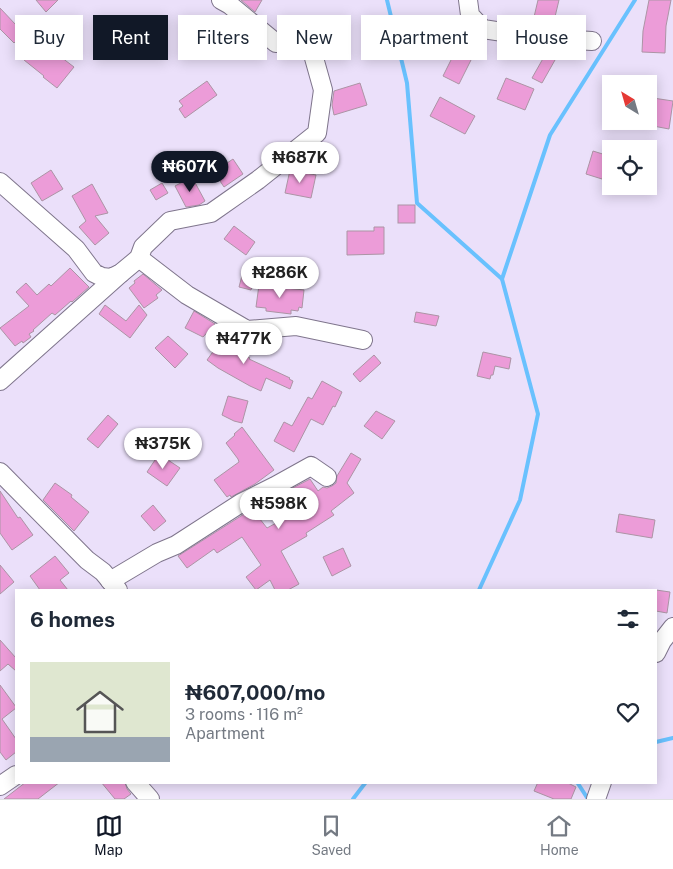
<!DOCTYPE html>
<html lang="en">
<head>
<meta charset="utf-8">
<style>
	body { margin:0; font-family:"Public Sans",sans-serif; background:#f6f6f7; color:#1f2937; height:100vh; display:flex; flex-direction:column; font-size:19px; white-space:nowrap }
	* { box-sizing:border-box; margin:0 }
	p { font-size:16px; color:#747a83 }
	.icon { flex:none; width:28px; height:28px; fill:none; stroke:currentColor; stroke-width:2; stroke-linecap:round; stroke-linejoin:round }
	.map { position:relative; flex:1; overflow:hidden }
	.side { position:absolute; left:15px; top:589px; width:642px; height:195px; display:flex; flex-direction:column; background:#fff; border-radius:0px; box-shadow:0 2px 12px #0003 }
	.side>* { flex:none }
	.hud { position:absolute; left:15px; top:15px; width:644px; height:45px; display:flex; gap:10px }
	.needle { width:32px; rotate:323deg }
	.tools { position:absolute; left:602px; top:75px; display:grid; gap:10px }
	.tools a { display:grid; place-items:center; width:55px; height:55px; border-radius:0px; background:#fff; box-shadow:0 2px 12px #0003; font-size:25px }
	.price { position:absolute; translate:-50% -42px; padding:0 11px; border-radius:18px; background:#fff; color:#222; font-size:16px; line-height:32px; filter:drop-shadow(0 1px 2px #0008) }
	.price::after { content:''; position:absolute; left:50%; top:30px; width:15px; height:11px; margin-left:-8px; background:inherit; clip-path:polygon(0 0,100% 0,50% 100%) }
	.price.active { background:#111827; color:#fff }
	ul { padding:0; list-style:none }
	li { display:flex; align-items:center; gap:15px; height:125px; padding:0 15px }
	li+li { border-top:1px solid #e0e1e3 }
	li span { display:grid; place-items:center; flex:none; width:140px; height:100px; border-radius:0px; color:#555 }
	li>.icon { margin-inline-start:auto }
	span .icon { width:60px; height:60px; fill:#fffc; stroke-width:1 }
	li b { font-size:21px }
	h2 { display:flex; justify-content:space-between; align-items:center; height:60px; padding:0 15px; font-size:21px }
	.tag { padding:0 18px; border-radius:0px; background:#fff; box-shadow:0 2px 12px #0003; font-size:18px; line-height:45px }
	.tag.active { background:#111827; color:#fff }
	.tabs { display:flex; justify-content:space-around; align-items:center; height:70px; border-top:1px solid #e0e1e3; background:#fff; font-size:14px; color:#747a83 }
	.tabs a { display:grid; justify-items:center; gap:2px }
	.tabs .active { color:#111827 }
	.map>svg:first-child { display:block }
</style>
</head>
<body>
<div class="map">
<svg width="673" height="799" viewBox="0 0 673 799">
	<rect width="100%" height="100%" fill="#ebe0fa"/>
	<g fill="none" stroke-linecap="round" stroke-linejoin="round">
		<g stroke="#69c1fe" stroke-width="4">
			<path d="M387,0L407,83L417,203L502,279"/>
			<path d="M479,590L520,500L538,414L502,279L550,135L635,0"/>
			<path d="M656,742L673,738"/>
			<path d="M577,782L588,799"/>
			<path d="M353,799L366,782"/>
		</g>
	</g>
	<g fill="#ec9cd8" stroke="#ac94a5">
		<path d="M36,0H58L46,12Z"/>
		<path d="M241,0H262L255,12Z"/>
		<path d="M538,0H559L554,21L534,17Z"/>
		<path d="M649,0H671L666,26L665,53L642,52L643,31Z"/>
		<path d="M0,8L16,25L20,21L28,29L14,43L0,29Z"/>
		<path d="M41,39L54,50L53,51L74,67L57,88L43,77L44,76L24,60Z"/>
		<path d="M545,55L555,60L542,83L532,78Z"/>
		<path d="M453,56L460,59L461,56L471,60L459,84L443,76Z"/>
		<path d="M506,78L534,89L525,110L497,99Z"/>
		<path d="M207,81L217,95L185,118L179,109L183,106L179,101Z"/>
		<path d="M360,83L367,105L334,115L332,105L334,91Z"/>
		<path d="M440,97L475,116L465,134L430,116Z"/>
		<path d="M653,98L673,101L669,129L648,125Z"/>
		<path d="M593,151L609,156L602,179L586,174Z"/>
		<path d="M233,159L243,174L224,187L214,172Z"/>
		<path d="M51,170L63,189L42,201L31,183Z"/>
		<path d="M290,170L316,175L311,198L285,193Z"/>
		<path d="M192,177L205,201L199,205L186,207L175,186Z"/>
		<path d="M162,183L168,193L156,200L150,190Z"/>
		<path d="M92,184L108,213L95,216L109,233L95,245L79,227L86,221L72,196Z"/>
		<rect x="398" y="205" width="17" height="18"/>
		<path d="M234,226L255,242L246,255L224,239Z"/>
		<path d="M374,227H384V254L347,255V231H374Z"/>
		<path d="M70,268L89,287L72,302L71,301L55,315L52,313L33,330L34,331L29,334L31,337L23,343L22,341L15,346L0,328L29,306L16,292L26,283L37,295L49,284L51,286Z"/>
		<path d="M244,268L257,271L251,290L239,287Z"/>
		<path d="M143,274L162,290L156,295L158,298L144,308L129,288L135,283L134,281Z"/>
		<path d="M259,285L304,290L302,308L299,307L298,311L291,310V314L266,311V308L256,307Z"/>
		<path d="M105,305L126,321L139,305L147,315L130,338L99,314Z"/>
		<path d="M194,311L215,324L203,337L185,328Z"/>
		<path d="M416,312L439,316L436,326L414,322Z"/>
		<path d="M228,331L244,340L237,351L250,358L249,359L290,378L289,379L293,381L290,389L266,378L261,391L250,386L218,368L207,360Z"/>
		<path d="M168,336L188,354L175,368L155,348Z"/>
		<path d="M483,352L511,358L509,369L495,366L493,375H491L490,379L477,376Z"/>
		<path d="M374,355L381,363L360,382L353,374Z"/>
		<path d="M322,381L342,392L335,407L333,406L323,425L311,419L294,452L274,441L284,422L292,426L308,397L312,399Z"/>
		<path d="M228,396L248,401L242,423L234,421L222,415Z"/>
		<path d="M376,411L395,421L382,439L364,426Z"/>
		<path d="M108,415L118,424L98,448L87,439Z"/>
		<path d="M242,427L274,470L255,484L231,497L230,495L227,497L214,480L239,462L238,459L226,443L235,435L234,434Z"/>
		<path d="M351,453L361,459L347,483L354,493L331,511L334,515L306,533L307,536L281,551L299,584L288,590H275L270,580L256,590L246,577L261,565L242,537L217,553L214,549L187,568L178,556L252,509L267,528L300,510L287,491L310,479L318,491L323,487L327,488L332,486L336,483L337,476Z"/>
		<path d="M159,454L180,468L167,486L147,472Z"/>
		<path d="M55,483L72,495L71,497L89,512L74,531L43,500Z"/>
		<path d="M0,491L18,518L20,517L33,535L12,550L0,533Z"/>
		<path d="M153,505L166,521L154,531L141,516Z"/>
		<path d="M619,514L655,520L652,538L616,532Z"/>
		<path d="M343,548L351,566L332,576L323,557Z"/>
		<path d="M55,556L69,573L60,580L68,590H40L30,576Z"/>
		<path d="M0,565L14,582L0,594Z"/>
		<path d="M656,590L670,592L667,613L656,611Z"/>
		<path d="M0,640L16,658V671L8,664L0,671Z"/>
		<path d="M0,685L16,707V708L2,719L16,739V752L6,760L0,752Z"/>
		<path d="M26,782H60L38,799H4Z"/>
		<path d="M101,782H125L127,789L131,794L124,799H115Z"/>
		<path d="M538,782H566L576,787L571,799H554L534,791Z"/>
	</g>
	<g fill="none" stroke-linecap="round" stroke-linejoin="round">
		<g stroke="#7f758c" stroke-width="20">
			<g id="minor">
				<path d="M468,0L470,15L483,29L542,38L592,41"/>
				<path d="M0,182L76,249L94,273L102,277L111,278L121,273L139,258L143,247L170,221L211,213L258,180L317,133L323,90L309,40L276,43L230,5L221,0"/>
				<path d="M139,258L187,295L247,330L296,326L363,340"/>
				<path d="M0,381L121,273"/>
				<path d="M0,472L87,560L103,572L118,590"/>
				<path d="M110,581L157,553L176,545L241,503L275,486L311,466L327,477"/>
				<path d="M656,653L662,641L673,627"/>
				<path d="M135,782L150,799"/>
				<path d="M0,786L16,775"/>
				<path d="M596,799L602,782"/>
			</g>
		</g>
		<use href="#minor" stroke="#fff" stroke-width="18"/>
	</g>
</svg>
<div class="tools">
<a><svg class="needle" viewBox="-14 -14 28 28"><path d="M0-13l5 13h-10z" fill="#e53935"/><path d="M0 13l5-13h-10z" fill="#747a83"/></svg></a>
<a><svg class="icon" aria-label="locate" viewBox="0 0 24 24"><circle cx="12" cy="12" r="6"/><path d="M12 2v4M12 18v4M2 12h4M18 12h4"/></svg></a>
</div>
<b class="price" style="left:300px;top:184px">₦687K</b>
<b class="price active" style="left:190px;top:193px">₦607K</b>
<b class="price" style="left:280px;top:299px">₦286K</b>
<b class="price" style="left:244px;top:365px">₦477K</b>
<b class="price" style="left:163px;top:470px">₦375K</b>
<b class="price" style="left:279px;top:530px">₦598K</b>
<div class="hud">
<a class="tag">Buy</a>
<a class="tag active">Rent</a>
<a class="tag">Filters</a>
<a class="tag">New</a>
<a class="tag">Apartment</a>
<a class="tag">House</a>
</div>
<section class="side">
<h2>6 homes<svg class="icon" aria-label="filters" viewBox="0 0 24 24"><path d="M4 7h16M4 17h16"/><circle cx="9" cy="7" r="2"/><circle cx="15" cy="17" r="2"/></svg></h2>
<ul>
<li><span style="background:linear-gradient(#dfe7d0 75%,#9aa5b1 0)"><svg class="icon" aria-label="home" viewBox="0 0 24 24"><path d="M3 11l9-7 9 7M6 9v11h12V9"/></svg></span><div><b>₦607,000/mo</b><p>3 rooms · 116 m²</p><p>Apartment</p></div><svg class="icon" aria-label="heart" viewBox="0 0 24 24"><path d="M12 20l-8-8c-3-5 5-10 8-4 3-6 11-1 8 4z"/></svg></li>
</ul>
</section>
</div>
<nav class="tabs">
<a class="active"><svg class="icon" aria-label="map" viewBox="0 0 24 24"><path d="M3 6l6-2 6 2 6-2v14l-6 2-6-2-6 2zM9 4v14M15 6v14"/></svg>Map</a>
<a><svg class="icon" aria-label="saved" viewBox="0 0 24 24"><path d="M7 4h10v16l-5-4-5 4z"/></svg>Saved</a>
<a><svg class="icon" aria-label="home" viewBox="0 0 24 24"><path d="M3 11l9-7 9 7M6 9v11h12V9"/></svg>Home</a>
</nav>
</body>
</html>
